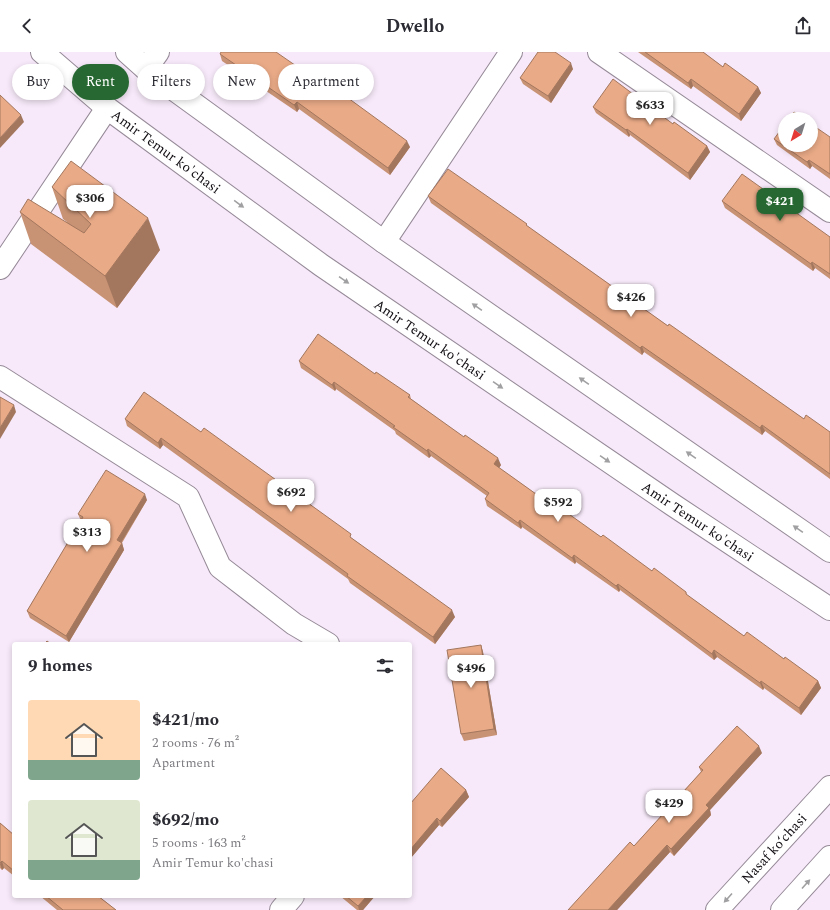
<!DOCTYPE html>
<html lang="en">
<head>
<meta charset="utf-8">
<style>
	body { margin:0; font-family:Spectral,serif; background:#f2f2f3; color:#2b2b33; height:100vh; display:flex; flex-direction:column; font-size:15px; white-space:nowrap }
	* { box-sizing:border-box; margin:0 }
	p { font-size:13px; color:#7c7c81 }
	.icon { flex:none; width:22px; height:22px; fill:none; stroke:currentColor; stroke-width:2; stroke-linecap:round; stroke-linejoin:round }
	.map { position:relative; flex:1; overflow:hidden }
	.drawer { position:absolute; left:12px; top:590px; width:400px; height:256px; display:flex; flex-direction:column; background:#fff; border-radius:4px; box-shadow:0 2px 6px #0003 }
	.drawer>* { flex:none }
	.guide { position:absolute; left:12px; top:12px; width:400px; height:36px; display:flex; gap:8px }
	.needle { width:26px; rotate:218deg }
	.controls { position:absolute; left:778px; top:60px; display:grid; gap:8px }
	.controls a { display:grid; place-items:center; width:40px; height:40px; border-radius:50%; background:#fff; box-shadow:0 2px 6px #0003; font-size:20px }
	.price { position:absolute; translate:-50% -34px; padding:0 9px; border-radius:8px; background:#fff; color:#222; font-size:13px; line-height:26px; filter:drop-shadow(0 1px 2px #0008) }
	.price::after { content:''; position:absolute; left:50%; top:24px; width:12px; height:9px; margin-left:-6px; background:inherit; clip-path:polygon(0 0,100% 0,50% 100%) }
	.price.on { background:#276832; color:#fff }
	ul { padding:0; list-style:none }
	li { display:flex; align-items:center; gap:12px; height:100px; padding:0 16px }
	li span { display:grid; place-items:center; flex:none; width:112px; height:80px; border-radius:4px; color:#555 }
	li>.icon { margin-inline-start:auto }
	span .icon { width:48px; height:48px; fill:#fffc; stroke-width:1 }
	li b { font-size:17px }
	h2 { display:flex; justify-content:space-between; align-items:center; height:48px; padding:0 16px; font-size:17px }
	.tag { padding:0 14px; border-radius:18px; background:#fff; box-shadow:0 2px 6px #0003; font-size:14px; line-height:36px }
	.tag.on { background:#276832; color:#fff }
	header { display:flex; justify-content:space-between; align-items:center; height:52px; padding:0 16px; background:#fff; font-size:18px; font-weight:700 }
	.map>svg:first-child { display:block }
</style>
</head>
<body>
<header><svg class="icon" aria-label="back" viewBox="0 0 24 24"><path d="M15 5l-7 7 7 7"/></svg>Dwello<svg class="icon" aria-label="share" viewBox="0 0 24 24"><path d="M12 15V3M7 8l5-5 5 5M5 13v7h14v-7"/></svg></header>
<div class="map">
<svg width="830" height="858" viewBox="0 0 830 858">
	<rect width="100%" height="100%" fill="#f7e9f9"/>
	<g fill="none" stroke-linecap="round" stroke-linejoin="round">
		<g stroke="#968a98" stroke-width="24">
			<g id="street">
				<path d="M599,0L830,159"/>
				<path d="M146,17L158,0"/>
				<path d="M384,190L511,0"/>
				<path d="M0,216L107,56"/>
				<path d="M0,325L188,445L220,515L294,572L328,592"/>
				<path d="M281,858L293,844"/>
			</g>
		</g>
		<g stroke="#968a98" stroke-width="24">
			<g id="secondary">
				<path id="s1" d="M42,0L107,56L321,213L673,453L830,557"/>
				<path d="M127,0L146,17L384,190L830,499"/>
				<path id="s2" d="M717,858L830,735"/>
				<path d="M782,858L830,805"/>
			</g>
		</g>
		<use href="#street" stroke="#fff" stroke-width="22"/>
		<use href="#secondary" stroke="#fff" stroke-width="22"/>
	</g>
	<g fill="#c89274">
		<path d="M638,0H703L723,15L758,35L761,41L741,69L693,34L691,37Z"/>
		<path d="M220,2L410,95L390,123L299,57L297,60L222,9Z"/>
		<path d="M573,17L551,51L523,32L520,26Z"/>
		<path d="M593,55L673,72L707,94L710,100L690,128L630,83L629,85L596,61Z"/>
		<path d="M830,85V127L812,114L810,117L777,93L774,87Z"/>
		<path d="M52,135L160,198L117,256L31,192L20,160L67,170L63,167Z"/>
		<path d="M428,144L527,174L668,274L804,367L830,380V427L765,379L762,383L644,300L642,303L431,151Z"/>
		<path d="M722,149L830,185V227L815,216L813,219L725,156Z"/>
		<path d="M299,309L375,322L410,343L411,347L501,413L499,416L557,457L601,485L652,519L686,540L687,543L744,584L784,607L818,629L821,636L801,663L764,636L763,638L717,605L714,608L620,538L619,540L576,510L575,512L522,475L521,477L487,454L485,447L487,444L431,404L429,406L396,382L395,379L336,337L335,339L301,316Z"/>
		<path d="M125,367L201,380L353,487L455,565L435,592L350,531L348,527L163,393L160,397L127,374Z"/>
		<path d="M147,448L122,491L124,498L69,590L30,566L27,559L81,469L78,462Z"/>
		<path d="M481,593L483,600L497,683L464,689L461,682Z"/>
		<path d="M762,701L710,758L711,763L674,804L670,800L617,858H568L634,794L701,720L699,715Z"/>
		<path d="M466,738L469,745L442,775L439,773L410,807V752Z"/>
		<path d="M0,771L14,783V824L4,816L2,818L0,816Z"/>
		<path d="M40,844H98L116,858H57Z"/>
		<path d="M340,844H375L363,858H357Z"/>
	</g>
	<g fill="#a3775e">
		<path d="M571,11L573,17L551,51L548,44Z"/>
		<path d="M691,27L693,34L691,37L688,31Z"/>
		<path d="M758,35L761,41L741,69L739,62Z"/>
		<path d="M297,50L299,57L297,60L294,53Z"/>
		<path d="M21,63L24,70L0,96V86Z"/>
		<path d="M627,77L630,83L629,85L626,78Z"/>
		<path d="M407,89L410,95L390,123L388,116Z"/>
		<path d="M707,94L710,100L690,128L688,121Z"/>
		<path d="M809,108L812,114L810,117L807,110Z"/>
		<path d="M148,166L160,198L117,256L105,224Z"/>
		<path d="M812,210L815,216L813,219L811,212Z"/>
		<path d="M642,294L644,300L642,303L640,296Z"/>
		<path d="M334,330L336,337L335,339L332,333Z"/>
		<path d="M14,353L16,360L0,387V376Z"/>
		<path d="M762,373L765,379L762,383L760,376Z"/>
		<path d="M161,386L163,393L160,397L158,391Z"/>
		<path d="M428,397L431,404L429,406L427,399Z"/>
		<path d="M498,406L501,413L497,419L494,412Z"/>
		<path d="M145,442L147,448L119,494L117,488Z"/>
		<path d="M520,468L522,475L521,477L518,471Z"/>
		<path d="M122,491L124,498L69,590L66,584Z"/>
		<path d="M574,503L576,510L575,512L572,506Z"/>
		<path d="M618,532L620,538L619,540L616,534Z"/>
		<path d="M452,558L455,565L435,592L433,585Z"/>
		<path d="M481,593L483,600L497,683L494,677Z"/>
		<path d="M714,598L717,605L714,608L712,602Z"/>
		<path d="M761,629L764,636L763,638L760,631Z"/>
		<path d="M818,629L821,636L801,663L799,656Z"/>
		<path d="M759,694L762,701L710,758L711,763L674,804L671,797L706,753Z"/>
		<path d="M466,738L469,745L442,775L440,769Z"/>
		<path d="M437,766L439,773L410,807V798Z"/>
		<path d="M667,793L670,800L617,858H608Z"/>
		<path d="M2,809L4,816L2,818L0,812Z"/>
		<path d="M367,844H375L363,858H359L358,854Z"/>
	</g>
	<g fill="#e9aa87" stroke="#a3775e">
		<path d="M221,0H276L331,38L333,35L407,89L388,116L297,50L294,53L220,2Z"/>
		<path d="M538,0H555L571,11L548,44L520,26Z"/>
		<path d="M645,0H703L723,15L725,11L758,35L739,62L691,27L688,31Z"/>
		<path d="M613,27L673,72L674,70L707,94L688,121L627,77L626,78L593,55Z"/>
		<path d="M0,43L21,63L0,86Z"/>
		<path d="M794,60L804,67H788Z"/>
		<path d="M785,72V93H811V72L830,85V122L809,108L807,110L774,87Z"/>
		<path d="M71,109L148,166L105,224L20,160L28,147L84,181L91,172L52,135Z"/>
		<path d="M448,117L527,172L526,173L668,274L669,272L804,367L806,363L830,380V422L762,373L760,376L642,294L640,296L428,144Z"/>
		<path d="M742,122L830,185V222L812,210L811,212L722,149Z"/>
		<path d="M318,282L375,322L376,320L410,343L408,345L464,385L465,383L498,406L494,412L557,457L559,455L601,485L603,483L652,519L654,516L686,540V542L744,584L747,580L784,607L785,605L818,629L799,656L761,629L760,631L714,598L712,602L618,532L616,534L574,503L572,506L520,468L518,471L485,447L489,441L428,397L427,399L393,375L395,374L334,330L332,333L299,309Z"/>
		<path d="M144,340L201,380L204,376L351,482L350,485L452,558L433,585L347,524L348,522L161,386L158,391L125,367Z"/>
		<path d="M0,345L14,353L0,376Z"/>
		<path d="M106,418L145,442L117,488L122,491L66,584L27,559L83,465L78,462Z"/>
		<path d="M47,589L51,592H44Z"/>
		<path d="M481,593L494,677L461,682L447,598Z"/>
		<path d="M737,674L759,694L706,753L709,756L671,797L667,793L608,858H568L630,790L634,794L703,718L699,715Z"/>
		<path d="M441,716L466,738L440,769L437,766L410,798V752Z"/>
		<path d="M0,771L14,783V819L2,809L0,811Z"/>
		<path d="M46,844H98L116,858H63Z"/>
		<path d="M346,844H367L358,854Z"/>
	</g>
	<defs><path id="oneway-solid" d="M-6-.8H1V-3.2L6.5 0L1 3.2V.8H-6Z"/></defs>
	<g fill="#a09fa1">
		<use href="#oneway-solid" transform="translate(239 152) rotate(36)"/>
		<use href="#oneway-solid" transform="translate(344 228) rotate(34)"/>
		<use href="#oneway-solid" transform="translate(477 255) rotate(-145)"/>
		<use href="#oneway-solid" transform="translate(584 329) rotate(-145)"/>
		<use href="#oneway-solid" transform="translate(498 333) rotate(34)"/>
		<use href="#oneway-solid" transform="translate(691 403) rotate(-145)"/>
		<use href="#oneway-solid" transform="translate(605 407) rotate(34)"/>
		<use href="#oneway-solid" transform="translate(798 477) rotate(-145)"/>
		<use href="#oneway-solid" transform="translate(806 832) rotate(-48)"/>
		<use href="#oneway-solid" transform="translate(728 846) rotate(132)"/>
	</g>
	<g text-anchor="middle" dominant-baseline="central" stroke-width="3" stroke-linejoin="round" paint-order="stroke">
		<g font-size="14" fill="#120e13" stroke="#f7e9f9">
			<text stroke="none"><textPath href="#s1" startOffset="159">Amir Temur ko'chasi</textPath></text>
			<text stroke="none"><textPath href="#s1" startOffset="483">Amir Temur ko'chasi</textPath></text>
			<text stroke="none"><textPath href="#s1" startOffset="807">Amir Temur ko'chasi</textPath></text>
			<text stroke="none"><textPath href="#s2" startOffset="84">Nasaf ko‘chasi</textPath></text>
		</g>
	</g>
</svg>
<div class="controls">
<a><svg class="needle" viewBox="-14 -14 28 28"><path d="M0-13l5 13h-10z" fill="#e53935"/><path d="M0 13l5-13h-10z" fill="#7c7c81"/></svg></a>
</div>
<b class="price" style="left:650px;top:74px">$633</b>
<b class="price" style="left:90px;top:167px">$306</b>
<b class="price on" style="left:780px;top:170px">$421</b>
<b class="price" style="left:631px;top:266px">$426</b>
<b class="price" style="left:291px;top:461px">$692</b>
<b class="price" style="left:558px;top:471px">$592</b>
<b class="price" style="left:87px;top:501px">$313</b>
<b class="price" style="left:471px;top:637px">$496</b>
<b class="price" style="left:669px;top:772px">$429</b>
<div class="guide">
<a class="tag">Buy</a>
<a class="tag on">Rent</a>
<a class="tag">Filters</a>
<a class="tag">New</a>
<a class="tag">Apartment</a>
</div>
<section class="drawer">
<h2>9 homes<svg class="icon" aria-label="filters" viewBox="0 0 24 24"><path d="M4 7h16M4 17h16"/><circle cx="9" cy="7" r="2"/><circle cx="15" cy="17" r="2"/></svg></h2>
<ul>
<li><span style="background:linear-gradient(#ffd9b3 75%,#7fa58c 0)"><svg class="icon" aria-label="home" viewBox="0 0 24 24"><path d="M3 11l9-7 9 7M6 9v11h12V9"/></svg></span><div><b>$421/mo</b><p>2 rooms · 76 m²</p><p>Apartment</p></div></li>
<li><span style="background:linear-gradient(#dfe7d0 75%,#7fa58c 0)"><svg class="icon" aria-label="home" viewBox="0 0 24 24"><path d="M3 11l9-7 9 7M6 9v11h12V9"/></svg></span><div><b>$692/mo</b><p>5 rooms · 163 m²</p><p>Amir Temur ko'chasi</p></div></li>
</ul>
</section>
</div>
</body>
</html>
